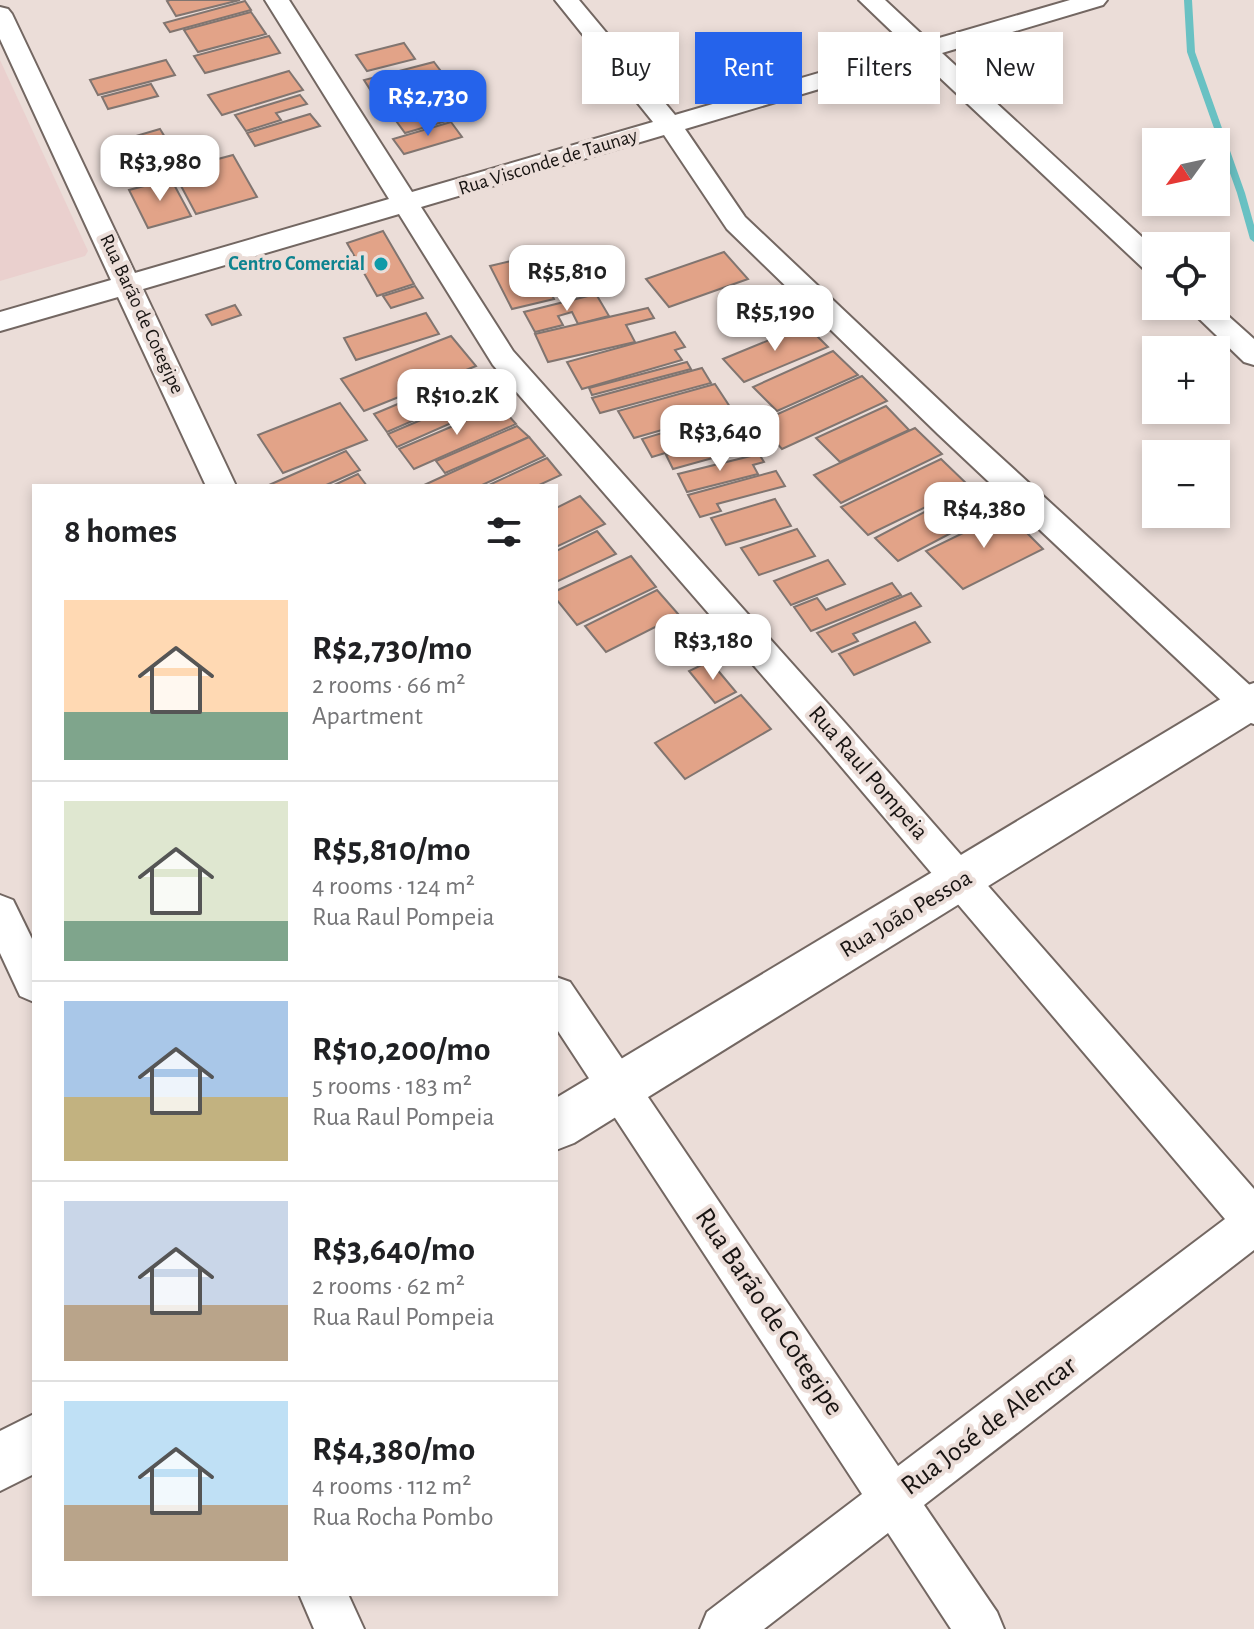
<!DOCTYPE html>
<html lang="en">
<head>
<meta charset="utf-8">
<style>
	body { margin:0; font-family:"Alegreya Sans",sans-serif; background:#f2f2f2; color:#202124; height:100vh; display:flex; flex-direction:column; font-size:30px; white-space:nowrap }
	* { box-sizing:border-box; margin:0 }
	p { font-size:26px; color:#757577 }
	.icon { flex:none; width:44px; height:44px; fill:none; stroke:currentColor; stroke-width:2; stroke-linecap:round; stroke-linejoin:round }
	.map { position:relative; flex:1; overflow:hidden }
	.sheet { position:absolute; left:32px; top:484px; width:526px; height:1112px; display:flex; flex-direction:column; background:#fff; border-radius:0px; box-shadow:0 4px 12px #0003 }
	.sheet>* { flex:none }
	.banner { position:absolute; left:582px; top:32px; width:552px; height:72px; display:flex; gap:16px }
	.needle { width:52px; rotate:237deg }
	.controls { position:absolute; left:1142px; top:128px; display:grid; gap:16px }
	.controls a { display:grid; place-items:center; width:88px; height:88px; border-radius:0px; background:#fff; box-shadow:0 4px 12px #0003; font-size:40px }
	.price { position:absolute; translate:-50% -68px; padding:0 18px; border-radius:16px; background:#fff; color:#222; font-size:26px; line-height:52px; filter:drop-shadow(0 2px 4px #0008) }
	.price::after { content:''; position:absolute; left:50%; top:48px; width:24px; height:18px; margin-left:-12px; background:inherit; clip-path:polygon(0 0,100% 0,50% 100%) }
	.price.on { background:#2563eb; color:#fff }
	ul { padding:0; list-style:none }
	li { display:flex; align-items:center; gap:24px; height:200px; padding:0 32px }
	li+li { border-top:2px solid #e0e0e0 }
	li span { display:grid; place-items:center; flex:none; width:224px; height:160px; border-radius:0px; color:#555 }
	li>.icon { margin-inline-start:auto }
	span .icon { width:96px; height:96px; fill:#fffc; stroke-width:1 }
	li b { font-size:34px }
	h2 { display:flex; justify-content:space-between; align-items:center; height:96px; padding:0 32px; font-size:34px }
	.chip { padding:0 28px; border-radius:0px; background:#fff; box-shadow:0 4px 12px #0003; font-size:28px; line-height:72px }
	.chip.on { background:#2563eb; color:#fff }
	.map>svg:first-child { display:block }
</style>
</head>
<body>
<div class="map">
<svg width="1254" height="1629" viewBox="0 0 1254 1629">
	<rect width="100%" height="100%" fill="#ebddd8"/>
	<path fill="#ead0ce" d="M0,60L88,251L85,256L0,281Z"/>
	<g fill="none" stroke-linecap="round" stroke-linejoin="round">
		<path fill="#69c1c3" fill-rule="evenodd" d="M1184,0H1192L1195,52L1245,193L1254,225V242L1250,239L1237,193L1187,52Z"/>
	</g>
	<g fill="#e2a388" stroke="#817570" stroke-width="2">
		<path d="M170,0H240L176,16L167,1Z"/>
		<path d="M245,1L251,10L170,32L164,23Z"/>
		<path d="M251,12L266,34L198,52L184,30Z"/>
		<path d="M269,36L280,53L205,73L194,56Z"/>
		<path d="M404,43L415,59L367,71L356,55Z"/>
		<path d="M166,60L175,75L98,95L90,80Z"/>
		<path d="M434,62L446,78L375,97L364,80Z"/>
		<path d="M289,71L303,90L222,115L208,95Z"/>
		<path d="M151,84L158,96L108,109L102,97Z"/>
		<path d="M300,95L307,104L276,113L281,120L246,131L235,115Z"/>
		<path d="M439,105L450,120L405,133L394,118Z"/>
		<path d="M310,114L320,126L255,146L247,133Z"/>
		<path d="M451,122L462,137L404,154L393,139Z"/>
		<path d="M160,129L168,142L181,138L187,150L136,165L122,140Z"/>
		<path d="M233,155L257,197L196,214L173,171Z"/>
		<path d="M171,179L191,216L148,228L129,190Z"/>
		<path d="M383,231L414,284L377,296L347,243Z"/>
		<path d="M562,249L580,283L558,289L551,274L542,276L554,299L512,309L490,266Z"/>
		<path d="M724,252L748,279L669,307L646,279Z"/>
		<path d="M415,286L423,298L391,308L383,296Z"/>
		<path d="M596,294L609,316L578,324L572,312L558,316L563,325L535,332L524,312Z"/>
		<path d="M235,305L241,315L212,325L206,315Z"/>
		<path d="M648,308L654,318L626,325L635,342L548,362L535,334Z"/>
		<path d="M426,313L439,334L356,360L344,338Z"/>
		<path d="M806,325L828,347L744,382L723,359Z"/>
		<path d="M675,332L685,347L675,350L682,360L582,389L567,362Z"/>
		<path d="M451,336L476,366L364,411L341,379Z"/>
		<path d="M833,351L858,375L777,411L753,387Z"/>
		<path d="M687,362L691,369L592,395L589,388Z"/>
		<path d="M702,368L711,383L600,413L592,398Z"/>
		<path d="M474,372L488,388L387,432L374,414Z"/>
		<path d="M862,376L887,401L782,449L758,423Z"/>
		<path d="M715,384L732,410L634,438L618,411Z"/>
		<path d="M489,391L499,402L397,447L388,434Z"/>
		<path d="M340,403L367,440L283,473L258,435Z"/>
		<path d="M500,406L516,424L414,469L399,449Z"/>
		<path d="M886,406L909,430L840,462L816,438Z"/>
		<path d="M742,409L754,426L652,457L642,439Z"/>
		<path d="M517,426L529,437L445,473L436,461Z"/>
		<path d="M915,428L942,454L841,503L814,475Z"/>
		<path d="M759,430L767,443L673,469L666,455Z"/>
		<path d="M529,437L545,456L480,486H422Z"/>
		<path d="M346,451L360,470L324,486L269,485Z"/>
		<path d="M759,454L764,462L753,465L758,474L687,492L678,474Z"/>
		<path d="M547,458L561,475L537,486H487Z"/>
		<path d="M941,459L969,486L868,535L841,507Z"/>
		<path d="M776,471L785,486L717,504L721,511L700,517L688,495Z"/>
		<path d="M358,474L367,486H332Z"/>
		<path d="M972,487L995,510L898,561L875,538Z"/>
		<path d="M580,496L605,524L556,547V508Z"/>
		<path d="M775,499L791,526L726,545L711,518Z"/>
		<path d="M1006,512L1043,549L963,589L926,551Z"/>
		<path d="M797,529L815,556L759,575L741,548Z"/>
		<path d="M597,531L616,554L556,582V551Z"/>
		<path d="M631,556L656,587L577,625L556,599V591Z"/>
		<path d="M828,560L845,584L791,605L774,581Z"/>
		<path d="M892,583L901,595L811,631L794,607L817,598L826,610Z"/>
		<path d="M657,590L679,615L606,652L585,626Z"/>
		<path d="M911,593L921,606L853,634L858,641L832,652L817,633Z"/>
		<path d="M915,622L930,642L854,675L839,654Z"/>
		<path d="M710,661L736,692L715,703L689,671Z"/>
		<path d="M741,695L771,729L685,779L655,743Z"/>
	</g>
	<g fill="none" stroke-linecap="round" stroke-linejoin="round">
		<g stroke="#736762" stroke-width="4">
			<g id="street">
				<path d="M265,0H289L412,192L653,122L555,0H579L675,115L908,47L859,0H885L929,41L1070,0H1107L1103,5L942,53L1156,250V274L1146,271L920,59L685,129L745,217L960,420L1254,689V724L1242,720L938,434L727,229L664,135L421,207L513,351L846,724L1254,1189V1250L924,1505L997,1612L1004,1629H951L888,1533L764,1629H700L707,1612L862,1494L556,1028V977L570,982L898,1466L1225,1219L822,744L493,365L399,214L143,289L236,486H206L118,297L0,331V312L111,280L0,39V7L8,9L12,14L135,273L389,199Z"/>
				<path d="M1216,305L1254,339V365L1244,362L1186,306Z"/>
				<path d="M0,895L13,900L34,943V1002L20,996L0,953Z"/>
				<path d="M299,1594H348L364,1629H314Z"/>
			</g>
		</g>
		<g stroke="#736762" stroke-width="4">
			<g id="secondary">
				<path d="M1254,683V721L574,1143L556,1150V1098L1239,688Z"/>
				<path d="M34,1414V1474L0,1491V1431Z"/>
			</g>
		</g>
		<use href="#street" fill="#fff" fill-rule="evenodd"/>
		<use href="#secondary" fill="#fff" fill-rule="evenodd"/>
	</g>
	<circle fill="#0f9aa8" stroke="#ebddd8" stroke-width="3" cx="381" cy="264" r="8"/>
	<g text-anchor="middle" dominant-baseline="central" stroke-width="8" stroke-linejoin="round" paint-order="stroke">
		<g font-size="20" fill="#181412" stroke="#ebddd8">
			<text transform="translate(548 162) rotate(-17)">Rua Visconde de Taunay</text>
			<text transform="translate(142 314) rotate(65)">Rua Barão de Cotegipe</text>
		</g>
		<g font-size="20" font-weight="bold" fill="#0d838f" stroke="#ebddd8" text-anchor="end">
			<text x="365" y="264">Centro Comercial</text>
		</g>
		<g font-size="24" fill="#181412" stroke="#ebddd8">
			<text transform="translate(868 773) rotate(49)">Rua Raul Pompeia</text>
			<text transform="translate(906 914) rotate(-31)">Rua João Pessoa</text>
		</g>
		<g font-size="28" fill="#181412" stroke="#ebddd8">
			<text transform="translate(769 1312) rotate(56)">Rua Barão de Cotegipe</text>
			<text transform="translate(989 1426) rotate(-37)">Rua José de Alencar</text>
		</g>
	</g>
</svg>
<div class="controls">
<a><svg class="needle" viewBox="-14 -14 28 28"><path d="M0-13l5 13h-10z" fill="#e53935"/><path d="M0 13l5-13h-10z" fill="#757577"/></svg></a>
<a><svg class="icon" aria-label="locate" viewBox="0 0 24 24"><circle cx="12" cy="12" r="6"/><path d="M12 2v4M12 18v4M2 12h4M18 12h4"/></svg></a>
<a>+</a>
<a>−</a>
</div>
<b class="price on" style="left:428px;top:138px">R$2,730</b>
<b class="price" style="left:160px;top:203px">R$3,980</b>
<b class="price" style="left:567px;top:313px">R$5,810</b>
<b class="price" style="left:775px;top:353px">R$5,190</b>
<b class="price" style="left:457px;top:437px">R$10.2K</b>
<b class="price" style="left:720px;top:473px">R$3,640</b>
<b class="price" style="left:984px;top:550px">R$4,380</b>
<b class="price" style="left:713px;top:682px">R$3,180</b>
<div class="banner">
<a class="chip">Buy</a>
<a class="chip on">Rent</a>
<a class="chip">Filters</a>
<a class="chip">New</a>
</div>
<section class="sheet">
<h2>8 homes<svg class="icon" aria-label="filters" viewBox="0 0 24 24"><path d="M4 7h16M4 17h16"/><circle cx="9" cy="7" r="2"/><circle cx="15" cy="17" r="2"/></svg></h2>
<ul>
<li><span style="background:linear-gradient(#ffd9b3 70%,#7fa58c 0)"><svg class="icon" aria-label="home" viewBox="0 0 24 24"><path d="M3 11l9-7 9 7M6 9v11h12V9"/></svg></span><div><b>R$2,730/mo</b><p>2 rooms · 66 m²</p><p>Apartment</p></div></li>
<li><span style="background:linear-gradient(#dfe7d0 75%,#7fa58c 0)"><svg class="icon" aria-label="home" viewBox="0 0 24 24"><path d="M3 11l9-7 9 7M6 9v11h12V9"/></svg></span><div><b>R$5,810/mo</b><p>4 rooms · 124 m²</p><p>Rua Raul Pompeia</p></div></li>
<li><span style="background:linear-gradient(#a9c7e8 60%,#c2b280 0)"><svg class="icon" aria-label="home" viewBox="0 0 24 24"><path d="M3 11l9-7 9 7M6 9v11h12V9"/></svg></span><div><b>R$10,200/mo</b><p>5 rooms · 183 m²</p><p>Rua Raul Pompeia</p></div></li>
<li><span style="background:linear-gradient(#c9d6e8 65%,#b9a48a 0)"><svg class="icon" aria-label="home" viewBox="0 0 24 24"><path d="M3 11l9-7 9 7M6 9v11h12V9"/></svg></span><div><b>R$3,640/mo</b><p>2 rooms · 62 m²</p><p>Rua Raul Pompeia</p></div></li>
<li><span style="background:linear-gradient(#bfe0f5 65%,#b9a48a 0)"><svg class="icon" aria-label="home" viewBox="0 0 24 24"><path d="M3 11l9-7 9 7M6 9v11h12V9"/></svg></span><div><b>R$4,380/mo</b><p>4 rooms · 112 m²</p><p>Rua Rocha Pombo</p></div></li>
</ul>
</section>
</div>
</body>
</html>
